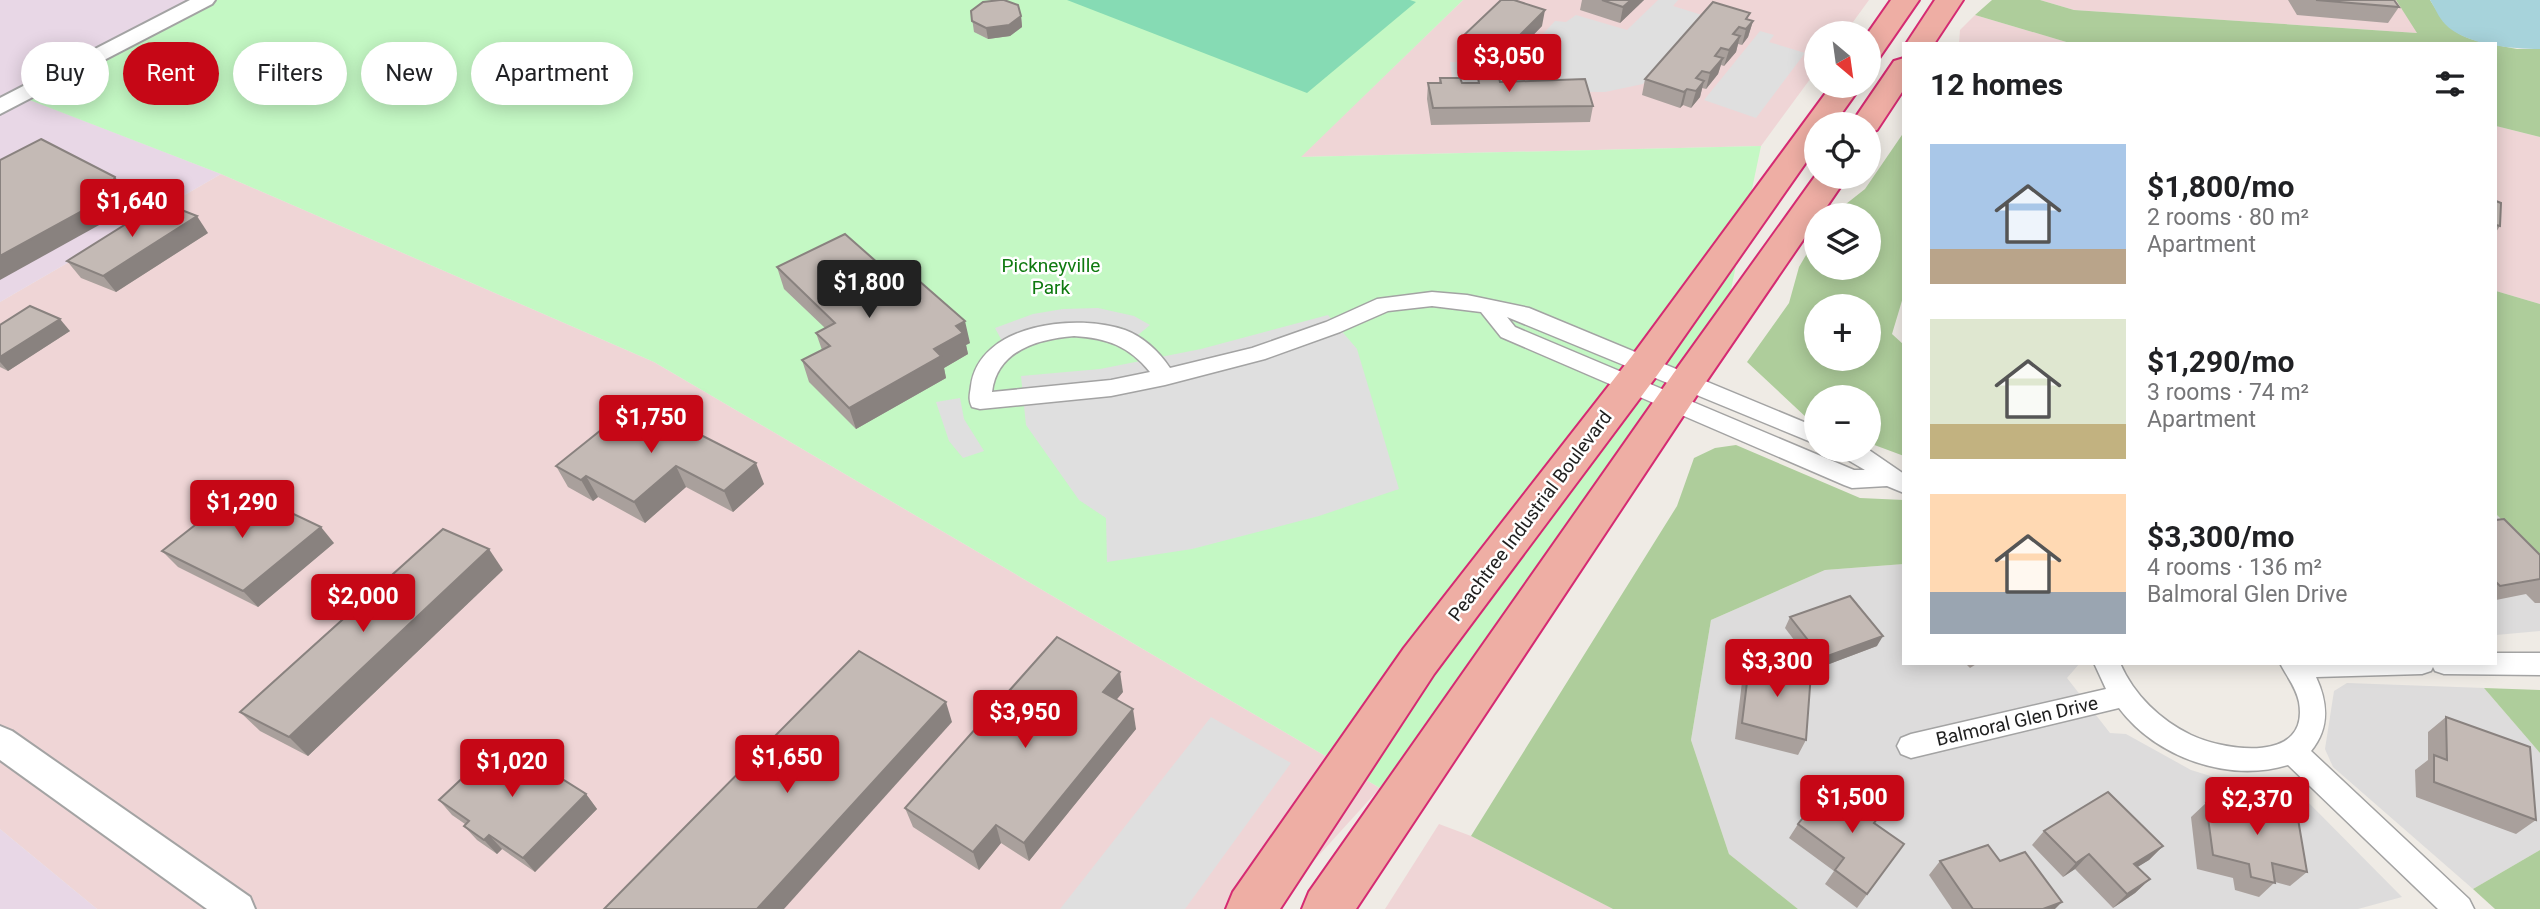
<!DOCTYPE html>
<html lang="en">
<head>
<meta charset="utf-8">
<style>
	body { margin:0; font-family:Roboto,sans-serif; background:#f2f2f2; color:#202124; height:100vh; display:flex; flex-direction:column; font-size:26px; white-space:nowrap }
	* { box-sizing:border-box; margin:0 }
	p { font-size:23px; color:#757577 }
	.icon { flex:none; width:38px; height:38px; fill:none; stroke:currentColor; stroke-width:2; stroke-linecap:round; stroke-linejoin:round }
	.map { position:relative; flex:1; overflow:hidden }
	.side { position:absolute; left:1902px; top:42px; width:595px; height:623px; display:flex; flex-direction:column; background:#fff; border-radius:0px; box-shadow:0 4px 18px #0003 }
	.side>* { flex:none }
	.top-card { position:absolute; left:21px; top:42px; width:665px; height:63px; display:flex; gap:14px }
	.needle { width:46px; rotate:151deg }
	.tools { position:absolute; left:1804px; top:21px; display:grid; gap:14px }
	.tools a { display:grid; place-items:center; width:77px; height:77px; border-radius:50%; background:#fff; box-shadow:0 4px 18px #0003; font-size:35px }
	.price { position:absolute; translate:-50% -60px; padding:0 16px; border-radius:7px; background:#c60716; color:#fff; font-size:23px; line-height:46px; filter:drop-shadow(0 2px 4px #0008) }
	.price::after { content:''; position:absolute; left:50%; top:42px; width:21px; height:16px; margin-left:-10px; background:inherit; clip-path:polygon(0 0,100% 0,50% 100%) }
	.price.active { background:#222; color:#fff }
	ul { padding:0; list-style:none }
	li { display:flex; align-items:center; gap:21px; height:175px; padding:0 28px }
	li span { display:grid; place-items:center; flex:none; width:196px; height:140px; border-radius:0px; color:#555 }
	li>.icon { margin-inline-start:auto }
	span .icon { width:84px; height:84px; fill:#fffc; stroke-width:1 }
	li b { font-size:30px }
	h2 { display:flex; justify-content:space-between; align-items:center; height:84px; padding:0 28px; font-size:30px }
	.chip { padding:0 24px; border-radius:32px; background:#fff; box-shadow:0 4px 18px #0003; font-size:24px; line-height:63px }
	.chip.active { background:#c60716; color:#fff }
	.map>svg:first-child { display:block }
</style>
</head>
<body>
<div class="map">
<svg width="2540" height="909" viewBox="0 0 2540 909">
	<rect width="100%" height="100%" fill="#efebe5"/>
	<g fill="#dddcdc">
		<path d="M2496,514L2540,559V631L2496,635Z"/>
		<path d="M1904,564V663H2080L2067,678L2110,733L2126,734L2191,770L2217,778L2274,782L2298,792L2402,897L2358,909H1798L1729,854L1691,740L1711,620L1825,570Z"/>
		<path d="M2347,683L2484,688L2540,753V850L2473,889L2333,767L2325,749L2334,691Z"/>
	</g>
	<g fill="#efd5d6">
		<path d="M1463,0H1869L1845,33H1816V71L1761,146L1300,157Z"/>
		<path d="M2040,0H2396L2418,33L2074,10Z"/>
		<path d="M1975,15L2073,44H1959L1960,30Z"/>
		<path d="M2496,126L2540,137V304L2496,291Z"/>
		<path d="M221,174L654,362L1380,788L1270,909H97L0,829V302Z"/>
		<path d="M1439,824L1471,836L1613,909H1385Z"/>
	</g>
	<g fill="#e8d7e6">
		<path d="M0,0H214L28,99L221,174L0,302Z"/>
		<path d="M0,829L97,909H0Z"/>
	</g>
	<g fill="#aecd9b" fill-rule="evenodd">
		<path d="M1992,0H2040L2074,10L2417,33L2396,0H2430C2448,29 2456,37 2490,44H2073L1975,15Z"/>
		<path d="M2496,45L2517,49H2540V137L2496,126Z"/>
		<path d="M1904,132V294L1892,334L1904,345V456L1869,443V397H1816V422L1808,419L1747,362L1789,303L1799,267L1816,238V268H1869V215H1832L1865,189ZM1869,306V359H1816V306Z"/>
		<path d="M2496,291L2540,304V559L2496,514Z"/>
		<path d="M1736,445L1860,498L1904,500V564L1825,570L1711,620L1691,740L1729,854L1798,909H1613L1471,836L1677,506L1694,458L1715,448Z"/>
		<path d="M2484,688L2540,690V753Z"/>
		<path d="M2540,850V909H2495L2473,889Z"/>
	</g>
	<path fill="#c4f8c4" d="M214,0H1463L1301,157L1761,146L1729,299L1380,788L654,362L221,174L27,99Z"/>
	<path fill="#86dbb4" d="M1067,0H1410L1416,2L1307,93Z"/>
	<g fill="#dfdfdf">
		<path d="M1658,0H1678L1673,6L1702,15L1643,84L1605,92L1454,91L1450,62L1485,63L1488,82H1520L1517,62L1555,21L1566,22L1576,15L1627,30Z"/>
		<path d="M1760,31L1774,35L1769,42L1805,53L1756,118L1704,100Z"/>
		<path d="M1098,308L1134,316L1150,325L1138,335L1121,327L1064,322L1035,328L1002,341L995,328L1033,314L1063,309Z"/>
		<path d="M1328,315L1357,349L1399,489L1319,516L1192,549L1107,562L1106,518L1079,500L1026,425L1021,376L1100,369L1201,349Z"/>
		<path d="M960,398L964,419L984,451L963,458L949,441L936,402Z"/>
		<path d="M1211,717L1291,763L1185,909H1060Z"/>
	</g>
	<path fill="#a7d3db" d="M2430,0H2540V49C2514,49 2464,45 2445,24C2439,18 2435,8 2430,0Z"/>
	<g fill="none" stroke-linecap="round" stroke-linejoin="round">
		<g stroke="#a3a3a3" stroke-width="3">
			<g id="minor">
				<path d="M1432,292L1467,295L1529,308L1816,427V444L1507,317L1515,327L1854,470H1865L1841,456L1838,450H1869L1904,474V493L1887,486L1852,488L1844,485L1501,337L1481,312L1432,306L1388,311L1340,332L1265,359L1165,385L1111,396L980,409L972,407C968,399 970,394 971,386C979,323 1078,313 1125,330C1144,337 1159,352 1170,368L1252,348L1326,322L1377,299ZM1074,336C1107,338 1129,346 1150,372L1111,380L992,392C997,350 1038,339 1074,336Z"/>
				<path d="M2496,653H2540V675L2444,674L2435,671L2433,667L2431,671L2422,674L2316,677C2328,703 2330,728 2311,751L2469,899L2474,909H2438L2288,765C2229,783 2157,758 2119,708L1911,758L1901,754L1897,746L1901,738L1911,734L2106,689L2094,663H2120C2134,695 2160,720 2191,735C2225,751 2310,764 2299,702C2296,687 2287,677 2280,663H2496Z"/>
			</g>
		</g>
		<g stroke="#a3a3a3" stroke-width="4">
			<g id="tertiary">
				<path d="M190,0H215L212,4L0,114V98Z"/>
				<path d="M0,726L12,731L250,897L255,909H207L0,760Z"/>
			</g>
		</g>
		<g stroke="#d52b72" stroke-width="4">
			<g id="trunk">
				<path d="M1891,0H1919L1879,58L1869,61L1868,33Z"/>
				<path d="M1935,0H1963L1934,44H1906Z"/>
				<path d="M1904,58V89L1877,130L1869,132V124H1851L1894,61Z"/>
				<path d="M1831,86H1861L1834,124H1816V148L1658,374L1434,674L1280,909H1226L1233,892L1404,648L1632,356Z"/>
				<path d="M1816,175L1847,177L1821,215H1816V221L1699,392L1356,909H1302L1309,892L1673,374Z"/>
			</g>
		</g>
		<use href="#minor" fill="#fff" fill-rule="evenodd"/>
		<use href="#tertiary" fill="#fff" fill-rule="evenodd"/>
		<use href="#trunk" fill="#eeaea4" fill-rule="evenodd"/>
	</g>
	<g fill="#a9a09c">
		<path d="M1582,0H1644L1620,23L1580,10Z"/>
		<path d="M2288,0H2394L2399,7L2388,23L2297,15Z"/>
		<path d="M971,11L1021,16L1022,27L1010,36L988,39L974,32Z"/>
		<path d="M1748,19L1753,21L1748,37L1742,45L1738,44L1736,52L1724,66L1721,65L1718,74L1706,89L1702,88L1700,97L1691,108L1683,105L1680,108L1642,95L1645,79Z"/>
		<path d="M1542,26L1502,67L1461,53L1462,37Z"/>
		<path d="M1440,78L1462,83H1478V78L1500,82L1593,106L1590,122L1431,125L1427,99L1428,83H1439Z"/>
		<path d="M2496,201L2500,226L2496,232Z"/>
		<path d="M208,233L116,292L81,278L67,261Z"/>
		<path d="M777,267L970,343L966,345L968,354L944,368L946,378L856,429L809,382L802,360L822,350L816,333L825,328L784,289Z"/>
		<path d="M0,325L70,331L8,371L0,367Z"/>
		<path d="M636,402L764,484L733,512L686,487L645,523L598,497L593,501L568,487L556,466Z"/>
		<path d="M2496,520L2540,555V603H2535L2526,594L2496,600Z"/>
		<path d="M334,543L258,607L178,567L162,551Z"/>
		<path d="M503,570L308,756L260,731L240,712Z"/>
		<path d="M1790,617L1877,646L1816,669L1785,628Z"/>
		<path d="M1750,658L1806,740L1798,755L1735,739L1743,674Z"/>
		<path d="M1965,663H1978L1970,668Z"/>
		<path d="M1123,692L1116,700L1136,729L1029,861L1001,843L979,870L913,827L905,808Z"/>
		<path d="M2446,717L2536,820L2516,834L2416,797L2415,770L2428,760V732Z"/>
		<path d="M586,794L597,809L535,872L502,849L497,854L477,840L464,826L465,824L452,815L439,800Z"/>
		<path d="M2234,798L2307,872L2290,886L2275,882L2259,897L2235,890L2233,878L2197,869L2191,817L2206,803L2224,807Z"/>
		<path d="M1881,814L1875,823L1904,844L1857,908L1825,884L1834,871L1789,838L1798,824Z"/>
		<path d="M2044,831L2163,846L2149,860L2137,867L2150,879L2135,893L2113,908L2075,869L2063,877L2032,845Z"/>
		<path d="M1940,861H2000L2055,909H1952L1929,875Z"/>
	</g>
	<g fill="#89827f">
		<path d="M1631,0H1644L1620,23L1623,7Z"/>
		<path d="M1545,10L1542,26L1502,67L1504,51Z"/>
		<path d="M1021,16L1022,27L1010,36L988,39L986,28Z"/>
		<path d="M1753,21L1748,37L1742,45L1746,29Z"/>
		<path d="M1740,36L1736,52L1724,66L1729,50Z"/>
		<path d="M1723,58L1718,74L1706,89L1710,73Z"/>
		<path d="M1704,81L1700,97L1691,108L1696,91Z"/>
		<path d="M1687,89L1683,105L1680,108L1684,92Z"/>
		<path d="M115,177L127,193L119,214L0,280V256Z"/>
		<path d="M197,216L208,233L116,292L103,276Z"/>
		<path d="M60,319L70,331L8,371L0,362V357Z"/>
		<path d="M965,321L970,343L966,345L968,354L944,368L946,378L856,429L849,408L934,349L956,326Z"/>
		<path d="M756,463L764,484L733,512L724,491Z"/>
		<path d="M676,466L686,487L645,523L634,502Z"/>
		<path d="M586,476L598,497L593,501L581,480Z"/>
		<path d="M321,527L334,543L258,607L243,591Z"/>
		<path d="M489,549L503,570L308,756L289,737Z"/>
		<path d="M1883,636L1877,646L1816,669L1822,658Z"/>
		<path d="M1120,672L1123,692L1106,712L1103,692Z"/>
		<path d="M946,702L952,722L784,909H757Z"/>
		<path d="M1133,709L1136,729L1029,861L1024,843Z"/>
		<path d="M586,794L597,809L535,872L523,858Z"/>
		<path d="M996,825L1001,843L979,870L973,852Z"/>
		<path d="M489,835L502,849L497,854L484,840Z"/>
		<path d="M2163,846L2149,860L2120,878L2134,864Z"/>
		<path d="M2089,854L2075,869L2063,877L2076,863Z"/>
		<path d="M2150,879L2135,893L2113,908L2127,894Z"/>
		<path d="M2062,902L2055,909H2043Z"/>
	</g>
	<g fill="#c4bab5" stroke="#89827f" stroke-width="2">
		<path d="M1000,0H1004L1018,5L1021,16L1009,25L986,28L972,21L971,11L983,2Z"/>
		<path d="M1501,0H1514L1545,10L1504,51L1462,37Z"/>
		<path d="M1602,0H1631L1623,7Z"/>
		<path d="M2316,0H2394L2399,7Z"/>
		<path d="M1713,2L1750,13L1746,19L1753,21L1746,29L1739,27L1733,34L1740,36L1729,50L1721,48L1715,56L1723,58L1710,73L1702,71L1696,78L1704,81L1696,91L1687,89L1684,92L1645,79Z"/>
		<path d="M1440,78H1460L1462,83H1479L1478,78H1499L1500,82L1585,79L1593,106L1433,108L1428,83H1441Z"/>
		<path d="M41,139L115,177L106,198L0,256V160Z"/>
		<path d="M2496,201L2501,203L2500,226L2496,225Z"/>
		<path d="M161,202L197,216L103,276L67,261Z"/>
		<path d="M845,234L905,287L918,280L965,321L956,326L963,333L934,349L941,356L849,408L802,360L830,346L816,333L835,323L777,267Z"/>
		<path d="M30,306L60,319L0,357V325Z"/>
		<path d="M636,402L756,463L724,491L676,466L634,502L586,476L581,480L556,466Z"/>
		<path d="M241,489L321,527L243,591L162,551Z"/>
		<path d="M2504,519L2540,555V579L2500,586L2496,582V520Z"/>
		<path d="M443,529L489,549L289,737L240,712Z"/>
		<path d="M1850,596L1883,636L1822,658L1790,617Z"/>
		<path d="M1057,637L1120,672L1103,692L1133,709L1024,843L996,825L973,852L905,808Z"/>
		<path d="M859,651L946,702L757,909H604Z"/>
		<path d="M1750,658L1811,673L1806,740L1742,723Z"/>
		<path d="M2446,717L2530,747L2536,820L2434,782V755L2447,760Z"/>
		<path d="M502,741L586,794L523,858L489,835L484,840L464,826L469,821L439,800Z"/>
		<path d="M1833,780L1881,814L1874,823L1904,844L1867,894L1835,870L1844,858L1798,824Z"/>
		<path d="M2108,792L2163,846L2134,864L2150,879L2127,894L2089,854L2076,863L2044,831Z"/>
		<path d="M2234,798L2297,813L2307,872L2272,863L2275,883L2251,877L2249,864L2213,855L2206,803L2236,810Z"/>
		<path d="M1988,845L2000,861L2025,852L2062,902L2043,909H1973L1940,861Z"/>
	</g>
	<g text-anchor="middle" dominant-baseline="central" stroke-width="5" stroke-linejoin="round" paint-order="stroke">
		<g font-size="19" fill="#0f7a10" stroke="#fff">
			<text x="1051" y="265">Pickneyville<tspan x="1051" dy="22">Park</tspan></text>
		</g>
		<g font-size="19" fill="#1f1f1f" stroke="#fff">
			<text transform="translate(1530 516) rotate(-53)">Peachtree Industrial Boulevard</text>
			<text transform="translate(2017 721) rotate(-13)">Balmoral Glen Drive</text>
		</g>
	</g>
</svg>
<div class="tools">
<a><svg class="needle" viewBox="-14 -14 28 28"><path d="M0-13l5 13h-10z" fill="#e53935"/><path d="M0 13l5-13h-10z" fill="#757577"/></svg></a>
<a><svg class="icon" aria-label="locate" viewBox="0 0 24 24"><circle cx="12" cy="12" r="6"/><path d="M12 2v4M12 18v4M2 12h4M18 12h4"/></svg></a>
<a><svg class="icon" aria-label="layers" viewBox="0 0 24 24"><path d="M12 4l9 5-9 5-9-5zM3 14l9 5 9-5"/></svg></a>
<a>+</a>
<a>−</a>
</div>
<b class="price" style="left:1509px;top:94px">$3,050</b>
<b class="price" style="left:132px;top:239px">$1,640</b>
<b class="price active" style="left:869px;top:320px">$1,800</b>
<b class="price" style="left:651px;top:455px">$1,750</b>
<b class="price" style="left:242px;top:540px">$1,290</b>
<b class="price" style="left:363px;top:634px">$2,000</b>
<b class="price" style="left:1777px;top:699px">$3,300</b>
<b class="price" style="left:1025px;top:750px">$3,950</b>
<b class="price" style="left:787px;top:795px">$1,650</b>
<b class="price" style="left:512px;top:799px">$1,020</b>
<b class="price" style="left:1852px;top:835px">$1,500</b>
<b class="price" style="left:2257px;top:837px">$2,370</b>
<div class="top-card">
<a class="chip">Buy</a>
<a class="chip active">Rent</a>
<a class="chip">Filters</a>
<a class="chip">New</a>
<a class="chip">Apartment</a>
</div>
<section class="side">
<h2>12 homes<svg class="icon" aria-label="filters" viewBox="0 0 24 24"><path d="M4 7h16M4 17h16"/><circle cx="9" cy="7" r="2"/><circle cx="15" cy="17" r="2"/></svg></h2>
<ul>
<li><span style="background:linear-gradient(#a9c7e8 75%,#b9a48a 0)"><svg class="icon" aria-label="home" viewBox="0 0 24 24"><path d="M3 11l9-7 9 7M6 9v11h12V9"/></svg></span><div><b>$1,800/mo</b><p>2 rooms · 80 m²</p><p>Apartment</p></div></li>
<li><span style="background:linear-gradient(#dfe7d0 75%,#c2b280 0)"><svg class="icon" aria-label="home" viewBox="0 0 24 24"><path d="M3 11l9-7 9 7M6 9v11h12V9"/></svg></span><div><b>$1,290/mo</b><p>3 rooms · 74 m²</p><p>Apartment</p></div></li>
<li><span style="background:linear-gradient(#ffd9b3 70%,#9aa5b1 0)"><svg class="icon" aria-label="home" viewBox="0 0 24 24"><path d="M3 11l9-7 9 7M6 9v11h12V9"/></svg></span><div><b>$3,300/mo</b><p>4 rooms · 136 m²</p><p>Balmoral Glen Drive</p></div></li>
</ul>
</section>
</div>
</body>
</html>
